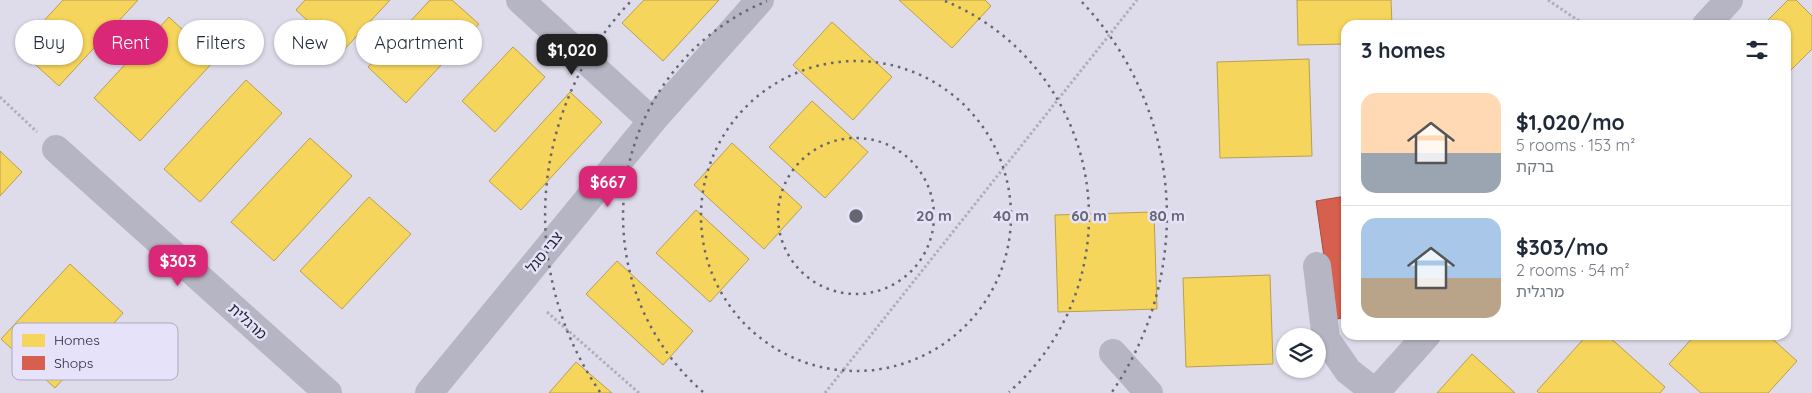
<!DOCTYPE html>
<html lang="en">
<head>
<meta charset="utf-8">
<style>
	body { margin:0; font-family:Quicksand,"Noto Sans Hebrew",sans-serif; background:#f2f2f3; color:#1f2937; height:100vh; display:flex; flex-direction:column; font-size:19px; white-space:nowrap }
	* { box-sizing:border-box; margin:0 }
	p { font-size:16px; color:#747a83 }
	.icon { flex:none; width:28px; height:28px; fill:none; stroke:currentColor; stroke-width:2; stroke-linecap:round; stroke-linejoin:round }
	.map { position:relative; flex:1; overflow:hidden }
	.details { position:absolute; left:1341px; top:20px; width:450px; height:320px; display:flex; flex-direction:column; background:#fff; border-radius:15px; box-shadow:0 1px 4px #0004 }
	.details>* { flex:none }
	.top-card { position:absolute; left:15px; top:20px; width:475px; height:45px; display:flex; gap:10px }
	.buttons { position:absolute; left:1276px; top:328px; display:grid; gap:10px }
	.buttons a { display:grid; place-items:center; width:50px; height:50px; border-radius:50%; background:#fff; box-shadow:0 1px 4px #0004; font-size:25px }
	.price { position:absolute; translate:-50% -42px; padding:0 11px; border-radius:10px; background:#db2777; color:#fff; font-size:16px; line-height:32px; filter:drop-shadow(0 1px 2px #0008) }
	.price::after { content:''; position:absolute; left:50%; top:30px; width:15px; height:11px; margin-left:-8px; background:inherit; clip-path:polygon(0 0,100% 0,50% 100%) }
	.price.active { background:#222; color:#fff }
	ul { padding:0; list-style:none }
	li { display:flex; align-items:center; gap:15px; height:125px; padding:0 20px }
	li+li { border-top:1px solid #e0e1e3 }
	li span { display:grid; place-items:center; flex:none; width:140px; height:100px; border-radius:15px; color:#555 }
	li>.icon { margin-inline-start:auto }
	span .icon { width:60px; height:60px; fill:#fffc; stroke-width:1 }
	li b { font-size:21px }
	h2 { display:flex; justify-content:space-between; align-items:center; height:60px; padding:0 20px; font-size:21px }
	.pill { padding:0 18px; border-radius:22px; background:#fff; box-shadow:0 1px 4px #0004; font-size:18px; line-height:45px }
	.pill.active { background:#db2777; color:#fff }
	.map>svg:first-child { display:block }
</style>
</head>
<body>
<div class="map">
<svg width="1812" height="393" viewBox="0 0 1812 393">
	<rect width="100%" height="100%" fill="#dedcea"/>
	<g fill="#f6d55c" stroke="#b7a050">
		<path d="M63,0H138L59,86L18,49Z"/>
		<path d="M305,0H390L342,52L296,10Z"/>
		<path d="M430,0H452L479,24L406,103L368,67Z"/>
		<path d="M644,0H719L663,61L622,23Z"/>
		<path d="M899,0H985L991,6L952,48Z"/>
		<path d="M1297,0H1391L1392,25H1346V44L1298,45Z"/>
		<path d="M1788,0H1796L1812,16V49L1786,75V25H1763Z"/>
		<path d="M169,17L215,60L140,141L94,98Z"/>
		<path d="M832,22L892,77L853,120L793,65Z"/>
		<path d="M513,47L545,77L495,132L462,101Z"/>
		<path d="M1309,59L1312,156L1220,158L1217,62Z"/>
		<path d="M246,80L282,113L200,202L164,169Z"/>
		<path d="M570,92L602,122L521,210L489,181Z"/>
		<path d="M812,101L868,152L825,198L769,147Z"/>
		<path d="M310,138L352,176L274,261L231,222Z"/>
		<path d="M732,143L802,207L764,249L694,185Z"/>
		<path d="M0,151L22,172L0,196Z"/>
		<path d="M369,197L411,234L342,309L300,271Z"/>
		<path d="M696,210L749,259L710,302L656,253Z"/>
		<path d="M1154,212L1157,309L1058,312L1055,215Z"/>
		<path d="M617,261L693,331L663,365L586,294Z"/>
		<path d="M70,264L123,313L55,388L1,339Z"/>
		<path d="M1270,275L1273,364L1186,367L1183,278Z"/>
		<path d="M1587,335H1607L1665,387L1660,393H1539L1537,391Z"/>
		<path d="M1695,335H1768L1797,361L1768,393H1701L1669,364Z"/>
		<path d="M1472,354L1515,393H1437Z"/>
		<path d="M576,362L612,393H549Z"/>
	</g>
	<path fill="#d6604d" stroke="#a14f45" d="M1346,196V317L1333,320L1316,201Z"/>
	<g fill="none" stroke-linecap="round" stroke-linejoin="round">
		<g stroke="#afaebc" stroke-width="3" stroke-dasharray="2.5 2.5" stroke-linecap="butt">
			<path d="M1548,0L1585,25"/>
			<path d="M0,97L37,132"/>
			<path d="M547,312L639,393"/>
			<path d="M825,393L1137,0"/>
		</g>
		<g stroke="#b6b5c3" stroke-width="28">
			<path d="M520,0L652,121"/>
			<path d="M1706,25L1729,0"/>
			<path d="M56,149L328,393"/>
			<path d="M1317,266L1326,339L1348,371L1375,392"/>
			<path d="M1113,353L1149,393"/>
			<path d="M429,393L652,121L760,0"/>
			<path d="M1375,393L1427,335"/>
		</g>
	</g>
	<g fill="none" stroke="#666673" stroke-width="2.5" stroke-dasharray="2.5 5">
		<circle cx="856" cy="216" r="78"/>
		<circle cx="856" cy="216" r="155"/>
		<path d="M703 392A233 233 0 0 1 767 1M945 1A233 233 0 0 1 1009 392"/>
		<path d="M600 392A311 311 0 0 1 630 2M1082 2A311 311 0 0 1 1112 392"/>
	</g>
	<g text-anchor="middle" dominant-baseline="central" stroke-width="5" stroke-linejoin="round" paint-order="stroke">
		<g font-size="15" fill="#252633" stroke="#e5e2f9">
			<text transform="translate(544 252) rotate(-51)">צבי סגל</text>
			<text transform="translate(248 321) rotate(42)">מרגלית</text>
		</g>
	</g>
	<rect x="12" y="323" width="166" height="57" rx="8" fill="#e5e2f9" stroke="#abaabe" stroke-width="1"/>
	<rect x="22" y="334" width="23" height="13" fill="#f6d55c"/>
	<rect x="22" y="356" width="23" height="14" fill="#d6604d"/>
	<g font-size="14" fill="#252633">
		<text x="54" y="345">Homes</text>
		<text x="54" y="368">Shops</text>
	</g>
	<circle cx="856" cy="216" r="8" fill="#666673" stroke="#e5e2f9" stroke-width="2.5"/>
	<g font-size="15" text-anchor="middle" font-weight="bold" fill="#666673" stroke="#e5e2f9" stroke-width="5" stroke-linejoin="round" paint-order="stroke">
		<text x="934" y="221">20 m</text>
		<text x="1011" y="221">40 m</text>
		<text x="1089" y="221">60 m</text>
		<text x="1167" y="221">80 m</text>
	</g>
</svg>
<div class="buttons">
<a><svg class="icon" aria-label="layers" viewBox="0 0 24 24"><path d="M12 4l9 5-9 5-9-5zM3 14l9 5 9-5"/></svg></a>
</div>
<b class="price active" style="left:572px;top:76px">$1,020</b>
<b class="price" style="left:608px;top:208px">$667</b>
<b class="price" style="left:178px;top:287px">$303</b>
<div class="top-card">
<a class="pill">Buy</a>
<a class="pill active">Rent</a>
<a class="pill">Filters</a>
<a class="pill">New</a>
<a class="pill">Apartment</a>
</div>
<section class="details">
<h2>3 homes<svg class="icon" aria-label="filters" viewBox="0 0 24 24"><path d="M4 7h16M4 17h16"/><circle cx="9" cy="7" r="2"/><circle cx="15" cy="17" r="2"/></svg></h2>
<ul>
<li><span style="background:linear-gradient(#ffd9b3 60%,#9aa5b1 0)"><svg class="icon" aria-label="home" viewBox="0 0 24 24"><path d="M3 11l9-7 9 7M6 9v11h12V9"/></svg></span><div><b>$1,020/mo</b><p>5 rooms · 153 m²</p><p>ברקת</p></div></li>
<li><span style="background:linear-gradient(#a9c7e8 60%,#b9a48a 0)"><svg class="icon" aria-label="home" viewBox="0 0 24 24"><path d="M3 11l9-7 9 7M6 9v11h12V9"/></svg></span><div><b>$303/mo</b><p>2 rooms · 54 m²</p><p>מרגלית</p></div></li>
</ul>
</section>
</div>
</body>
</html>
